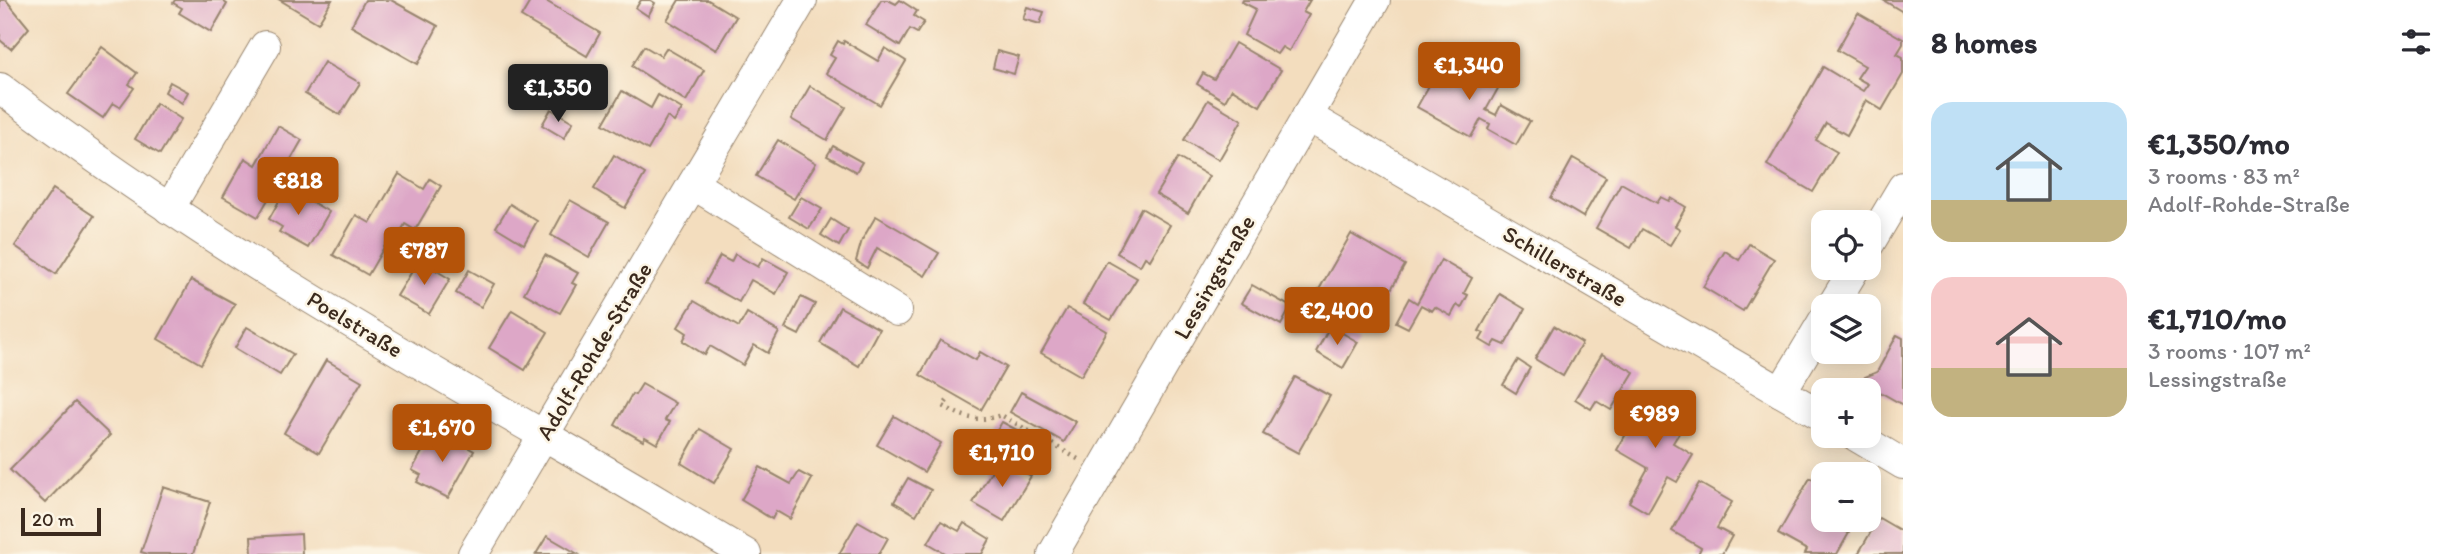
<!DOCTYPE html>
<html lang="en">
<head>
<meta charset="utf-8">
<style>
	body { margin:0; font-family:Itim,sans-serif; background:#f2f2f3; color:#2b2b33; height:100vh; display:flex; flex-direction:column; font-size:26px; white-space:nowrap }
	* { box-sizing:border-box; margin:0 }
	p { font-size:23px; color:#7c7c81 }
	.icon { flex:none; width:38px; height:38px; fill:none; stroke:currentColor; stroke-width:2; stroke-linecap:round; stroke-linejoin:round }
	.map { position:relative; flex:1; overflow:hidden }
	.panel { display:flex; flex-direction:column; background:#fff; width:560px }
	.panel>* { flex:none }
	.buttons { position:absolute; left:1811px; top:210px; display:grid; gap:14px }
	.buttons a { display:grid; place-items:center; width:70px; height:70px; border-radius:14px; background:#fff; box-shadow:0 4px 18px #0003; font-size:35px }
	.scale { position:absolute; left:21px; bottom:18px; width:80px; box-sizing:border-box; padding-left:7px; border:4px solid #3b2a1e; border-top:0; font-size:19px; line-height:24px; white-space:nowrap; color:#3b2a1e; -webkit-text-stroke:5px #fcf5e5; paint-order:stroke }
	.price { position:absolute; translate:-50% -60px; padding:0 16px; border-radius:7px; background:#b45309; color:#fff; font-size:23px; line-height:46px; filter:drop-shadow(0 2px 4px #0008) }
	.price::after { content:''; position:absolute; left:50%; top:42px; width:21px; height:16px; margin-left:-10px; background:inherit; clip-path:polygon(0 0,100% 0,50% 100%) }
	.price.current { background:#222; color:#fff }
	ul { padding:0; list-style:none }
	li { display:flex; align-items:center; gap:21px; height:175px; padding:0 28px }
	li span { display:grid; place-items:center; flex:none; width:196px; height:140px; border-radius:21px; color:#555 }
	li>.icon { margin-inline-start:auto }
	span .icon { width:84px; height:84px; fill:#fffc; stroke-width:1 }
	li b { font-size:30px }
	h2 { display:flex; justify-content:space-between; align-items:center; height:84px; padding:0 28px; font-size:30px }
	main { display:flex; flex:1; min-height:0 }
	.map>svg:first-child { display:block }
</style>
</head>
<body>
<main>
<div class="map">
<svg width="1903" height="554" viewBox="0 0 1903 554">
	<rect width="100%" height="100%" fill="#fcf5e5"/>
	<filter id="ink" filterUnits="userSpaceOnUse"><feTurbulence type="fractalNoise" baseFrequency=".0143" numOctaves="2"/><feDisplacementMap in="SourceGraphic" scale="14" xChannelSelector="R" yChannelSelector="G"/><feConvolveMatrix kernelMatrix="1 2 1 2 8 2 1 2 1" color-interpolation-filters="sRGB"/></filter>
	<filter id="wash" filterUnits="userSpaceOnUse"><feTurbulence type="fractalNoise" baseFrequency=".00686" numOctaves="4" result="noise"/><feDisplacementMap in="SourceGraphic" scale="28" xChannelSelector="R" yChannelSelector="G"/><feGaussianBlur stdDeviation="1.57" result="paint"/><feColorMatrix in="noise" values="0 0 0 0 0 0 0 0 0 0 0 0 0 0 0 0 0 1.4 0 .05"/><feComposite in="paint" operator="in"/></filter>
	<g filter="url(#wash)">
		<rect width="100%" height="100%" fill="#f3ddbe"/>
		<g id="blocks">
			<g fill="#dda7c7">
				<path d="M0,0H6L29,28L11,49L0,40Z"/>
				<path d="M175,0H221L227,4L211,32L179,13L182,8L173,3Z"/>
				<path d="M280,0H332L318,23Z"/>
				<path d="M365,0H391L438,26L418,64L351,26Z"/>
				<path d="M531,0H544L600,33L587,56L521,17Z"/>
				<path d="M641,0H650L655,3L648,16L636,8Z"/>
				<path d="M679,0H708L736,17L716,50L667,20Z"/>
				<path d="M881,0H888L896,4L900,0L917,11L914,16L924,22L917,33L910,29L900,46L866,25Z"/>
				<path d="M1243,0H1310L1303,12L1309,15L1289,51L1282,47L1277,54L1244,35L1256,9L1242,2Z"/>
				<path d="M1883,0H1903V12Z"/>
				<path d="M1027,7L1044,12L1040,24L1023,19Z"/>
				<path d="M1858,13L1903,39V44L1897,54L1903,57V74L1882,110L1866,100L1847,135L1826,123L1816,140L1837,152L1813,192L1767,165L1823,67L1863,91L1868,84L1857,78L1865,66L1837,50Z"/>
				<path d="M838,41L843,44L844,41L878,61L885,48L906,61L880,105L826,73L835,58L830,55Z"/>
				<path d="M1235,43L1281,70L1260,106L1232,89L1225,101L1197,84L1203,73L1214,79Z"/>
				<path d="M644,46L661,56L666,48L704,70L686,101L632,66Z"/>
				<path d="M102,47L137,73L129,84L134,88L120,107L113,103L103,118L68,94Z"/>
				<path d="M997,51L1019,57L1014,74L993,68Z"/>
				<path d="M1446,55L1500,85L1486,110L1496,115L1501,105L1530,121L1516,145L1488,129L1490,124L1481,119L1471,137L1417,107Z"/>
				<path d="M324,62L360,83L340,115L305,94Z"/>
				<path d="M170,82L188,92L182,103L165,92Z"/>
				<path d="M810,86L846,107L827,140L791,119Z"/>
				<path d="M622,91L651,108L658,95L682,109L674,122L667,117L648,150L603,124Z"/>
				<path d="M1208,100L1242,120L1219,160L1184,140Z"/>
				<path d="M156,103L181,119L160,154L135,139Z"/>
				<path d="M551,109L573,122L564,138L542,125Z"/>
				<path d="M278,126L302,140L258,217L223,197L245,158L256,165Z"/>
				<path d="M778,140L816,163L794,199L756,176Z"/>
				<path d="M833,146L862,162L856,172L827,156Z"/>
				<path d="M614,155L645,174L625,208L594,189Z"/>
				<path d="M1178,158L1209,176L1188,213L1156,194Z"/>
				<path d="M1573,158L1606,177L1583,217L1551,198Z"/>
				<path d="M399,174L424,189L430,179L441,186L415,230L405,224L397,239L391,235L368,275L333,255L356,215L370,223Z"/>
				<path d="M1621,183L1657,203L1661,197L1669,201L1671,198L1686,207L1675,226L1680,229L1670,245L1642,229L1631,248L1596,228Z"/>
				<path d="M287,187L329,212L308,248L279,232L282,227L269,219Z"/>
				<path d="M53,189L94,216L56,274L15,246Z"/>
				<path d="M801,197L822,209L809,229L789,217Z"/>
				<path d="M570,200L609,222L589,257L551,235Z"/>
				<path d="M510,204L537,221L524,244L496,227Z"/>
				<path d="M1141,208L1170,225L1150,260L1145,257L1140,266L1117,253Z"/>
				<path d="M876,216L939,253L925,276L877,248L867,268L856,261L862,240Z"/>
				<path d="M831,219L848,230L839,246L821,235Z"/>
				<path d="M1351,234L1405,265L1371,324L1317,293Z"/>
				<path d="M1749,244L1774,259L1743,311L1703,287L1725,251L1739,260Z"/>
				<path d="M735,254L758,267L763,258L788,272L776,294L751,280L739,302L705,283L720,256L731,262Z"/>
				<path d="M545,255L578,273L572,283L576,285L560,313L524,293Z"/>
				<path d="M419,260L450,279L429,314L397,296Z"/>
				<path d="M1441,260L1472,278L1464,293L1468,295L1461,308L1457,305L1451,316L1435,307L1432,311L1421,305L1408,328L1396,322L1409,298L1417,303Z"/>
				<path d="M1107,261L1137,278L1111,320L1083,304Z"/>
				<path d="M469,270L494,284L481,307L456,293Z"/>
				<path d="M191,280L235,304L201,364L158,339Z"/>
				<path d="M1252,285L1291,307L1281,325L1241,303Z"/>
				<path d="M1500,294L1525,309L1505,345L1496,341L1492,347L1480,340L1484,333L1479,331Z"/>
				<path d="M801,297L815,304L799,335L785,328Z"/>
				<path d="M694,301L739,327L747,313L779,332L768,353L754,345L743,365L710,346L705,355L683,341L687,333L678,327Z"/>
				<path d="M840,307L879,329L859,366L820,343Z"/>
				<path d="M1067,308L1107,331L1081,376L1041,353Z"/>
				<path d="M512,310L548,332L525,370L489,348Z"/>
				<path d="M1330,326L1358,342L1343,368L1316,352Z"/>
				<path d="M1554,326L1582,343L1563,376L1535,359Z"/>
				<path d="M247,327L293,354L280,375L235,348Z"/>
				<path d="M1897,335L1903,338V405L1880,392L1871,395L1865,377L1877,372Z"/>
				<path d="M940,340L976,360L980,352L1006,367L981,410L920,375Z"/>
				<path d="M1602,354L1634,372L1611,410L1596,401L1591,409L1575,399Z"/>
				<path d="M326,360L362,381L319,453L284,433Z"/>
				<path d="M1518,360L1530,368L1516,393L1503,385Z"/>
				<path d="M1295,377L1330,396L1298,453L1263,434Z"/>
				<path d="M642,384L675,403L665,420L670,422L657,444L645,437L643,441L615,425L632,394L635,395Z"/>
				<path d="M1021,392L1076,422L1064,442L1010,412Z"/>
				<path d="M1648,395L1688,418L1673,443L1693,455L1677,482L1668,477L1648,513L1629,502L1648,468L1617,450Z"/>
				<path d="M75,402L110,435L45,503L10,470Z"/>
				<path d="M894,416L941,443L924,472L877,445Z"/>
				<path d="M1002,422L1026,435L1019,448L995,434Z"/>
				<path d="M700,429L734,449L714,483L681,463Z"/>
				<path d="M433,432L442,437L444,434L474,451L448,498L417,482L421,475L412,470Z"/>
				<path d="M999,458L1031,476L1004,521L973,503Z"/>
				<path d="M760,467L791,484L799,472L812,479L790,519L776,511L772,519L741,500Z"/>
				<path d="M908,478L931,490L916,515L894,502Z"/>
				<path d="M1810,478L1824,485V520H1851L1845,531L1849,533L1837,554H1805L1807,550L1778,534Z"/>
				<path d="M1699,483L1732,502L1717,528L1732,536L1722,554H1698L1701,548L1672,531Z"/>
				<path d="M163,487L210,502L193,554H148L141,552Z"/>
				<path d="M1879,518L1903,532V554H1858Z"/>
				<path d="M858,521L888,538L879,554H839Z"/>
				<path d="M941,521L959,531L964,523L990,539L982,554H947L928,543Z"/>
				<path d="M301,534L302,554H252L251,537Z"/>
				<path d="M547,536L578,554H536Z"/>
			</g>
		</g>
	</g>
	<g filter="url(#ink)">
		<use href="#blocks" fill-opacity="0" stroke="#97846e" stroke-width="2"/>
		<g fill="none" stroke-linecap="round" stroke-linejoin="round">
			<g stroke="#97846e" stroke-width="32">
				<g id="minor">
					<path d="M0,88C171,219 358,329 545,436C613,474 679,515 746,554"/>
					<path d="M1307,116L1824,417"/>
					<path d="M693,184L897,311"/>
					<path d="M169,209L265,46"/>
					<path d="M1869,244L1903,187"/>
					<path d="M1832,306L1855,268"/>
					<path d="M1781,392L1824,320"/>
					<path d="M1856,436L1903,464"/>
					<path d="M473,554L802,0"/>
					<path d="M1053,554L1375,0"/>
				</g>
			</g>
			<path stroke="#97846e" stroke-width="4.5" stroke-dasharray="2 5" stroke-linecap="butt" d="M947,401L943,406C965,418 977,423 1001,415L1078,459"/>
			<use href="#minor" stroke="#fff" stroke-width="30"/>
		</g>
	</g>
	<g text-anchor="middle" dominant-baseline="central" stroke-width="5" stroke-linejoin="round" paint-order="stroke">
		<g font-size="23" fill="#3b2a1e" stroke="#fcf5e5">
			<text transform="translate(1565 266) rotate(30)">Schillerstraße</text>
			<text transform="translate(1214 277) rotate(-60)">Lessingstraße</text>
			<text transform="translate(355 324) rotate(31)">Poelstraße</text>
			<text transform="translate(594 351) rotate(-59)">Adolf-Rohde-Straße</text>
		</g>
	</g>
</svg>
<div class="buttons">
<a><svg class="icon" aria-label="locate" viewBox="0 0 24 24"><circle cx="12" cy="12" r="6"/><path d="M12 2v4M12 18v4M2 12h4M18 12h4"/></svg></a>
<a><svg class="icon" aria-label="layers" viewBox="0 0 24 24"><path d="M12 4l9 5-9 5-9-5zM3 14l9 5 9-5"/></svg></a>
<a>+</a>
<a>−</a>
</div>
<div class="scale">20 m</div>
<b class="price" style="left:1469px;top:102px">€1,340</b>
<b class="price current" style="left:558px;top:124px">€1,350</b>
<b class="price" style="left:298px;top:217px">€818</b>
<b class="price" style="left:424px;top:287px">€787</b>
<b class="price" style="left:1337px;top:347px">€2,400</b>
<b class="price" style="left:1655px;top:450px">€989</b>
<b class="price" style="left:442px;top:464px">€1,670</b>
<b class="price" style="left:1002px;top:489px">€1,710</b>
</div>
<section class="panel">
<h2>8 homes<svg class="icon" aria-label="filters" viewBox="0 0 24 24"><path d="M4 7h16M4 17h16"/><circle cx="9" cy="7" r="2"/><circle cx="15" cy="17" r="2"/></svg></h2>
<ul>
<li><span style="background:linear-gradient(#bfe0f5 70%,#c2b280 0)"><svg class="icon" aria-label="home" viewBox="0 0 24 24"><path d="M3 11l9-7 9 7M6 9v11h12V9"/></svg></span><div><b>€1,350/mo</b><p>3 rooms · 83 m²</p><p>Adolf-Rohde-Straße</p></div></li>
<li><span style="background:linear-gradient(#f6c9c9 65%,#c2b280 0)"><svg class="icon" aria-label="home" viewBox="0 0 24 24"><path d="M3 11l9-7 9 7M6 9v11h12V9"/></svg></span><div><b>€1,710/mo</b><p>3 rooms · 107 m²</p><p>Lessingstraße</p></div></li>
</ul>
</section>
</main>
</body>
</html>
